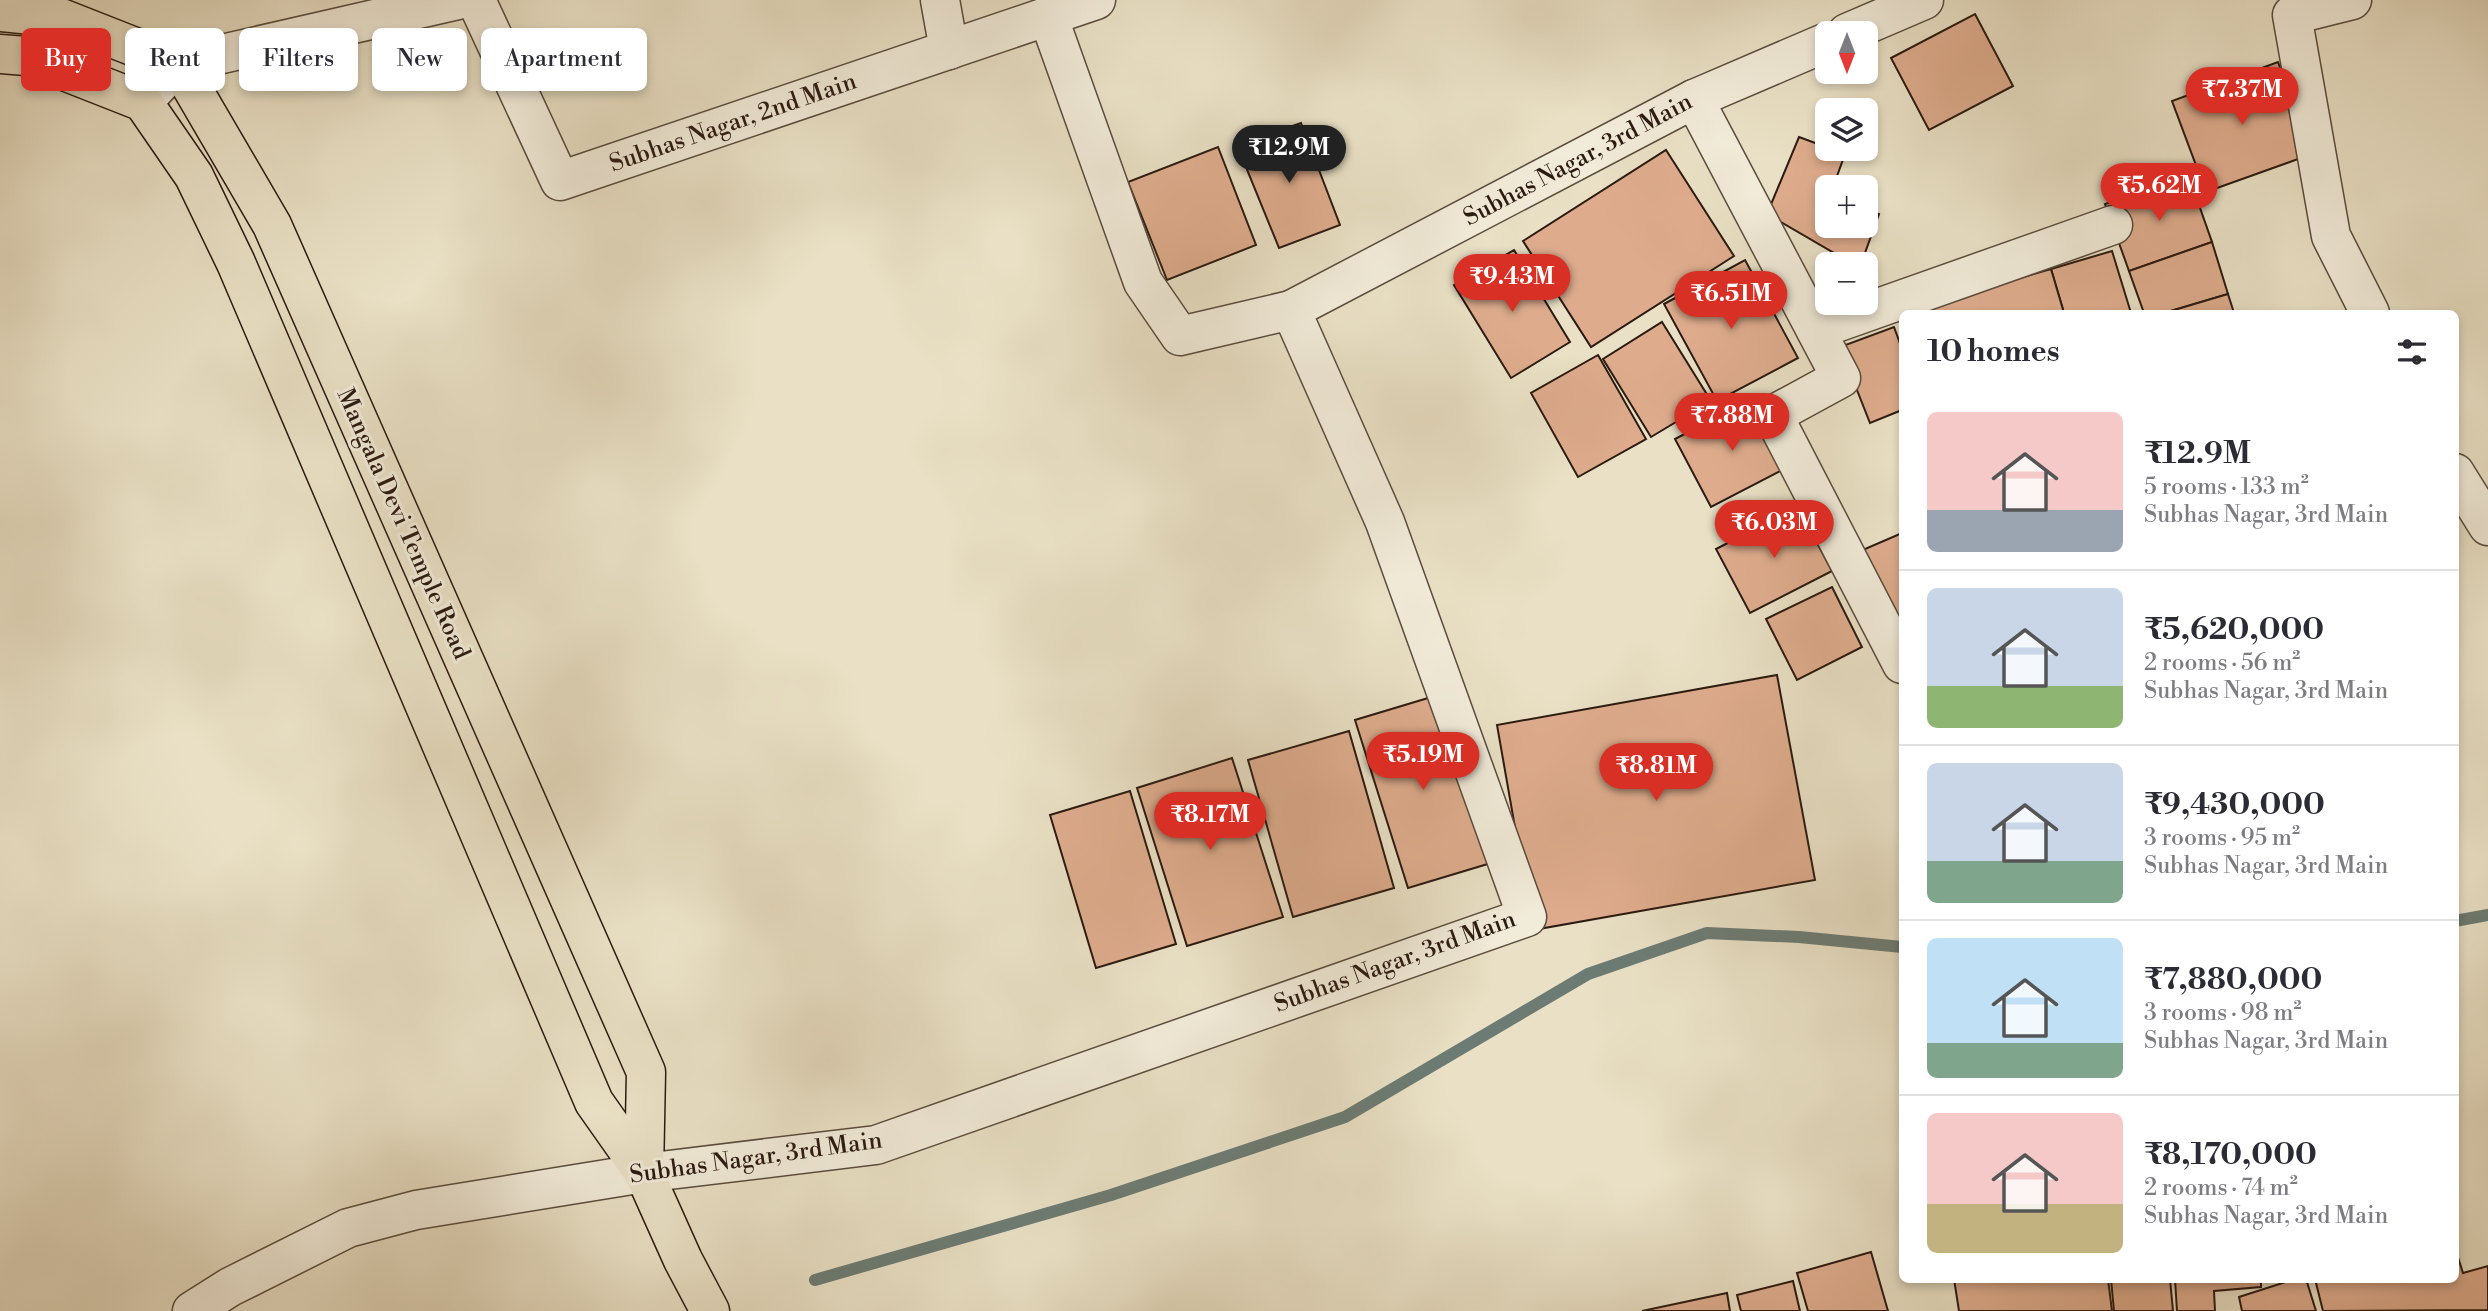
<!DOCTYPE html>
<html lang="en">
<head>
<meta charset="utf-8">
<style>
	body { margin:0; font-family:"Libre Bodoni",serif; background:#f7f7f7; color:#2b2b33; height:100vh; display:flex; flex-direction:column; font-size:26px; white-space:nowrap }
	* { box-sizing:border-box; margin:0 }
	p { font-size:23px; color:#7c7c81 }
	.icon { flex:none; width:38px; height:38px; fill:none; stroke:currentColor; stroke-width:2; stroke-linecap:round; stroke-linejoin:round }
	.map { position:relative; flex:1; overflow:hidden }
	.sheet { position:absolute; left:1899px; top:310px; width:560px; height:973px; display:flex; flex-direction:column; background:#fff; border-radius:10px; box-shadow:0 4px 10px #0003 }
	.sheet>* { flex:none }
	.hud { position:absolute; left:21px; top:28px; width:665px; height:63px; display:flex; gap:14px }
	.needle { width:46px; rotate:180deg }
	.tools { position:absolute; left:1815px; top:21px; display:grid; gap:14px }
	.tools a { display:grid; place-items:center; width:63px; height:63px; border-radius:10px; background:#fff; box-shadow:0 4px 10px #0003; font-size:35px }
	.price { position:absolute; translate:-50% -60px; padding:0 16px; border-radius:24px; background:#d93025; color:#fff; font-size:23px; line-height:46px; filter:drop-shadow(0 2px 4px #0008) }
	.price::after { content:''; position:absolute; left:50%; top:42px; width:21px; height:16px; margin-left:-10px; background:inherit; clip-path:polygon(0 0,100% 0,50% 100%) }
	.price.active { background:#222; color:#fff }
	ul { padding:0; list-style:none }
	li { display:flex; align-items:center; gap:21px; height:175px; padding:0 28px }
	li+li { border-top:2px solid #e1e1e2 }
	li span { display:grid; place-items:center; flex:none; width:196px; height:140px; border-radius:10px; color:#555 }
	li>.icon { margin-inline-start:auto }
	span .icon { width:84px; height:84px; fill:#fffc; stroke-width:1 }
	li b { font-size:30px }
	h2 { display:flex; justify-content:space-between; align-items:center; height:84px; padding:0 28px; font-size:30px }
	.tag { padding:0 24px; border-radius:10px; background:#fff; box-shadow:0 4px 10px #0003; font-size:24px; line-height:63px }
	.tag.active { background:#d93025; color:#fff }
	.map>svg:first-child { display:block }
</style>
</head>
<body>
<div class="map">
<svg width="2488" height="1311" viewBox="0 0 2488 1311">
	<rect width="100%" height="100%" fill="#e9e0c5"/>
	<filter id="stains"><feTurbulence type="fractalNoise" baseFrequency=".00286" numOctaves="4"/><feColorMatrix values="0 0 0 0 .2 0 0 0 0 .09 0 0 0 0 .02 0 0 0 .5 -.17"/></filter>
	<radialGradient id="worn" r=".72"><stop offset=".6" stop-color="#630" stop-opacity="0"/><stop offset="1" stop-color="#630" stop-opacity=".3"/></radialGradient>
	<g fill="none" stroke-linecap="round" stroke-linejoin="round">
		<g stroke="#6c7c74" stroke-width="12">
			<path d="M2455,921L2488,915"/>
			<path d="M815,1280L1111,1195L1345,1117L1588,974L1707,933L1799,937L1902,947"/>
		</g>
	</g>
	<g fill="#deac8d" stroke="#2b1a11" stroke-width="2">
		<path d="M1975,14L2013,86L1929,130L1891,58Z"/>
		<path d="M2278,62L2312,154L2206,192L2172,101Z"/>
		<path d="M1301,123L1340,225L1279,248L1237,145Z"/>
		<path d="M1799,137L1845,154L1833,187H1827V226H1866V209L1879,214L1861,264H1853L1767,214Z"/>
		<path d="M1218,147L1256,245L1167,280L1128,182Z"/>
		<path d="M1666,150L1734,256L1591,347L1523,241Z"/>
		<path d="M2188,174L2212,242L2129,271L2105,204Z"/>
		<path d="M2212,242L2228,294L2164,313H2144L2129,271Z"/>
		<path d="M1514,250L1570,342L1511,378L1454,285Z"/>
		<path d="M2112,251L2131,313H2064L2051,269Z"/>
		<path d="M1745,260L1798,358L1717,401L1664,304Z"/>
		<path d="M2051,269L2064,313H1915L1914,309Z"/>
		<path d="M2228,294L2234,313H2164Z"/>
		<path d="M1662,322L1711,401L1651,437L1603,359Z"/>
		<path d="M1894,327L1902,349V410L1870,423L1840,347Z"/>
		<path d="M1598,355L1646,439L1578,477L1531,393Z"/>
		<path d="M1752,399L1788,467L1711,507L1675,439Z"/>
		<path d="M1798,507L1832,571L1750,613L1716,549Z"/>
		<path d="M1902,533V614L1888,620L1858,552Z"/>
		<path d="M1832,587L1862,647L1797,680L1766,619Z"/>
		<path d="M1777,675L1815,880L1533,930L1497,725Z"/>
		<path d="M1438,695L1491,863L1408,888L1355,720Z"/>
		<path d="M1349,731L1394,888L1293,917L1248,760Z"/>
		<path d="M1232,758L1283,917L1187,946L1137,788Z"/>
		<path d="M1130,791L1176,944L1096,968L1050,815Z"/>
		<path d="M2455,1248L2463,1273L2488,1266V1310L2323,1311L2315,1279H2455Z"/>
		<path d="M1871,1252L1888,1311H1808L1797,1273Z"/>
		<path d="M1954,1279H2108L2112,1311H1959Z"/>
		<path d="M2111,1279H2170L2173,1311H2114Z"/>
		<path d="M2175,1279H2261V1287L2214,1291L2215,1311H2177Z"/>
		<path d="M2295,1279H2306L2316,1311H2242L2239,1297Z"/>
		<path d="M1793,1281L1800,1311H1741L1737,1295Z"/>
		<path d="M1727,1293L1730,1311H1642Z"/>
	</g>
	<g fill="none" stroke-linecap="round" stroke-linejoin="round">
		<g stroke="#5a4c3e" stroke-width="41">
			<g id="minor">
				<path d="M476,0L560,181L1096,0"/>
				<path d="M940,0L949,50"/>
				<path d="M2352,0L2292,15L2331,236L2370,313"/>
				<path d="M1048,16L1143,282L1180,336L1291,310"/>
				<path d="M1847,33L1924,0"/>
				<path d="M1694,99L1841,378L1773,415L1902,664"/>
				<path d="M143,102L178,64L458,0"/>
				<path d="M1816,330L2113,225"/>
				<path d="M2455,473L2488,526"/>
				<path d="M192,1311L230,1287L348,1228L416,1210L644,1173L876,1145L1527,917L1385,522L1291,310L1694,99L1827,42"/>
			</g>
		</g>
		<g stroke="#2b1a11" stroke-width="41">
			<g id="major">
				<path d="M0,12L61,18L178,64L272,225L646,1072L644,1173"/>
				<path d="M0,54L26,56L143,102L194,176L236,263L594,1102L644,1173L683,1260L710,1311"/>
			</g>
		</g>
		<use href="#minor" stroke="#f1ebd9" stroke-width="38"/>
		<use href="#major" stroke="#e9e0c5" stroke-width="38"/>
	</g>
	<g text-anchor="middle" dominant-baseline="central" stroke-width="6" stroke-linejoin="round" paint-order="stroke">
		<g font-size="24" fill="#2b1a11" stroke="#f1ebd9">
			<text transform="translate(733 123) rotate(-19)">Subhas Nagar, 2nd Main</text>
			<text transform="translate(1578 160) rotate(-28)">Subhas Nagar, 3rd Main</text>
			<text transform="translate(403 524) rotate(66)">Mangala Devi Temple Road</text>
			<text transform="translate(1395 962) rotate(-20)">Subhas Nagar, 3rd Main</text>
			<text transform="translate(756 1158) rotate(-8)">Subhas Nagar, 3rd Main</text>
		</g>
	</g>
	<rect width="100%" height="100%" filter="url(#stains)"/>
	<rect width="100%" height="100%" fill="url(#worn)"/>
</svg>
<div class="tools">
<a><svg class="needle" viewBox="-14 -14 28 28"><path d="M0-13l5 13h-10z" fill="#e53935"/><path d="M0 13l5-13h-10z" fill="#7c7c81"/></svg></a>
<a><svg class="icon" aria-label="layers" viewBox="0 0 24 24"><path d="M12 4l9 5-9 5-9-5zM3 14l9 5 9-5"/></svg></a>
<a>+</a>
<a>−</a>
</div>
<b class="price" style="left:2242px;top:127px">₹7.37M</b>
<b class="price active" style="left:1289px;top:185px">₹12.9M</b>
<b class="price" style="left:2159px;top:223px">₹5.62M</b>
<b class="price" style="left:1512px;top:314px">₹9.43M</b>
<b class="price" style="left:1731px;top:331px">₹6.51M</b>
<b class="price" style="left:1732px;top:453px">₹7.88M</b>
<b class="price" style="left:1774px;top:560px">₹6.03M</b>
<b class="price" style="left:1423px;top:792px">₹5.19M</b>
<b class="price" style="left:1656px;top:803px">₹8.81M</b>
<b class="price" style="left:1210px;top:852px">₹8.17M</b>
<div class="hud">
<a class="tag active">Buy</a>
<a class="tag">Rent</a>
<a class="tag">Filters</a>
<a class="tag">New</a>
<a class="tag">Apartment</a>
</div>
<section class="sheet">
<h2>10 homes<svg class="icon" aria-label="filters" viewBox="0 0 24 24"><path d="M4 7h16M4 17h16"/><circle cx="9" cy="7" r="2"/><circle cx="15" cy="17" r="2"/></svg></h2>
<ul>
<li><span style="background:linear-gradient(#f6c9c9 70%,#9aa5b1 0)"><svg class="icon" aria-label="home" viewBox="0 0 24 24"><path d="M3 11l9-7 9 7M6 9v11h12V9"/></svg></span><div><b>₹12.9M</b><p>5 rooms · 133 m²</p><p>Subhas Nagar, 3rd Main</p></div></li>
<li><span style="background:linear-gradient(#c9d6e8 70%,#8fb573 0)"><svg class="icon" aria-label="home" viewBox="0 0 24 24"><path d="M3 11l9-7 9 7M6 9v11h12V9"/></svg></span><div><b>₹5,620,000</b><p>2 rooms · 56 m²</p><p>Subhas Nagar, 3rd Main</p></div></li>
<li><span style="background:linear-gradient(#c9d6e8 70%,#7fa58c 0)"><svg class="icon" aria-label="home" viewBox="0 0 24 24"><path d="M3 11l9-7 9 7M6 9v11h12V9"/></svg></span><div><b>₹9,430,000</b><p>3 rooms · 95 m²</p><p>Subhas Nagar, 3rd Main</p></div></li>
<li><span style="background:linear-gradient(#bfe0f5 75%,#7fa58c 0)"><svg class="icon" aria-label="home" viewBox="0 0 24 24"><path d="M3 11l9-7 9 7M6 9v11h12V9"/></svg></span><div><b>₹7,880,000</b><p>3 rooms · 98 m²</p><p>Subhas Nagar, 3rd Main</p></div></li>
<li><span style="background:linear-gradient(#f6c9c9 65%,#c2b280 0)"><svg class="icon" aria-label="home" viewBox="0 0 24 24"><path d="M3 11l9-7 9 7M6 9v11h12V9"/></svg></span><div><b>₹8,170,000</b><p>2 rooms · 74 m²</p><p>Subhas Nagar, 3rd Main</p></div></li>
</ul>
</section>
</div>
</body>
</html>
